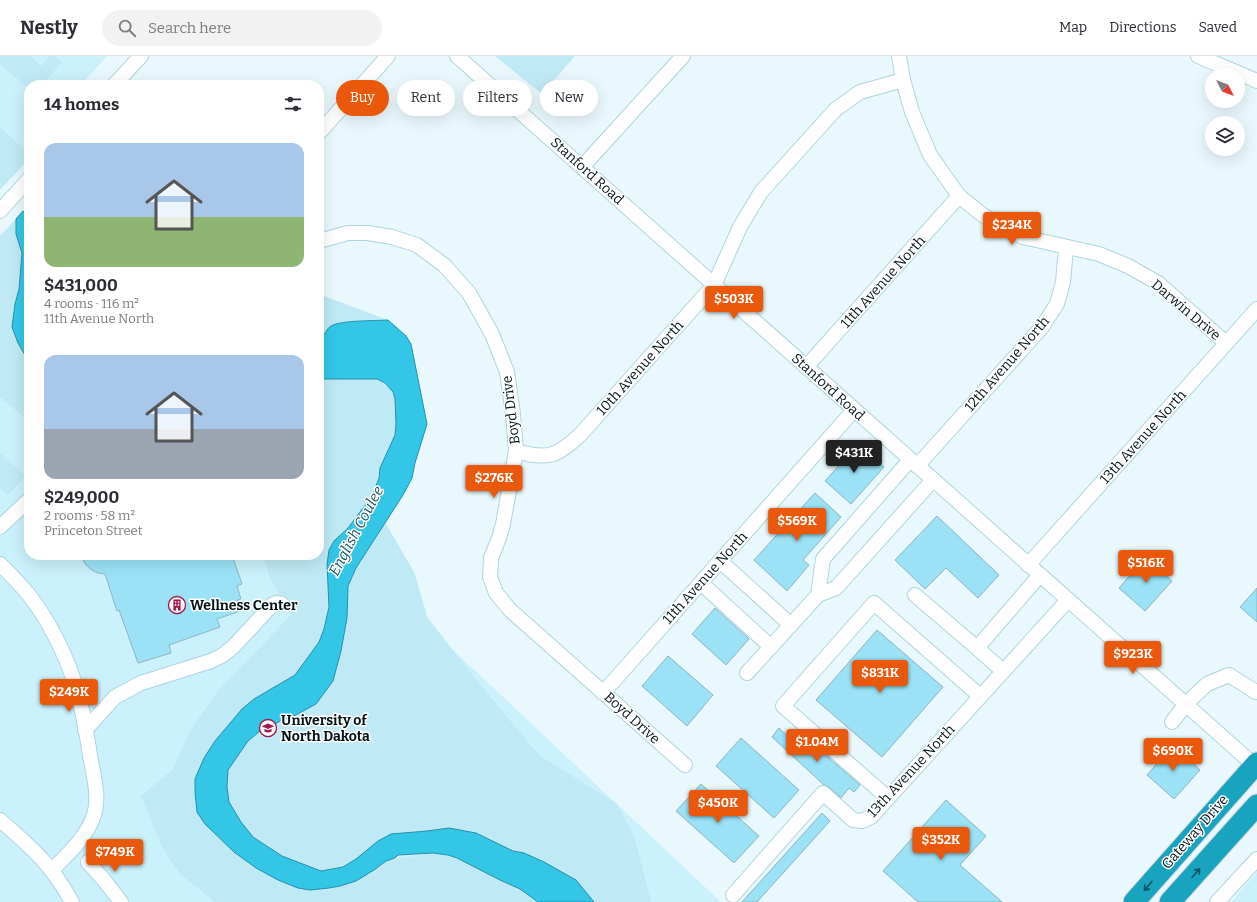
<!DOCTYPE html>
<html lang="en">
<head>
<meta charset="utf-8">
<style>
	body { margin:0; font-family:Bitter,serif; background:#f2f2f3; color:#2b2b33; height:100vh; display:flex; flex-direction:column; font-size:15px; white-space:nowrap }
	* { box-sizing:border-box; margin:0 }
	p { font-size:13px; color:#7c7c81 }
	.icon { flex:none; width:22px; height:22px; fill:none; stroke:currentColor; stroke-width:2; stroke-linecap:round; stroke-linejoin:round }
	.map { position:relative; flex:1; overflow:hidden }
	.panel { position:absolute; left:24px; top:24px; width:300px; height:480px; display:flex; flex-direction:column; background:#fff; border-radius:16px; box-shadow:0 4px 16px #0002 }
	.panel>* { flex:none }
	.guide { position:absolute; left:336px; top:24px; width:380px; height:36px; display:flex; gap:8px }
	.needle { width:26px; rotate:132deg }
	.fabs { position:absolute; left:1205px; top:12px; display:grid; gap:8px }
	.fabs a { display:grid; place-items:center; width:40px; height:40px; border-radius:50%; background:#fff; box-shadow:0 4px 16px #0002; font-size:20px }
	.price { position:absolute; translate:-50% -34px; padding:0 9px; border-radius:4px; background:#ea580c; color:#fff; font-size:13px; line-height:26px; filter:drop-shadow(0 1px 2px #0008) }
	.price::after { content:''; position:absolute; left:50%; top:24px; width:12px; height:9px; margin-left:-6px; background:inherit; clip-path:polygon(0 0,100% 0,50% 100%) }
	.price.current { background:#222; color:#fff }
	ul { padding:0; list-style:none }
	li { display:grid; align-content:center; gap:8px; height:212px; padding:0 20px }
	li span { display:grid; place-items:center; height:124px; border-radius:12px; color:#555 }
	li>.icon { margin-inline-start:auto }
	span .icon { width:72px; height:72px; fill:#fffc; stroke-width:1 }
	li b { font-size:17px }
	h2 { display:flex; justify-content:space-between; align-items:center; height:48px; padding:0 20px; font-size:17px }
	.chip { padding:0 14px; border-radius:18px; background:#fff; box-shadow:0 4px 16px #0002; font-size:14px; line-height:36px }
	.chip.current { background:#ea580c; color:#fff }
	header { display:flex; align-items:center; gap:24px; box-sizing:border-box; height:56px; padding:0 20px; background:#fff; border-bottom:1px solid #e1e1e2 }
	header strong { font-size:19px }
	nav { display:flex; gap:22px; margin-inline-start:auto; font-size:14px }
	.search { width:280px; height:36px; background:#f2f2f3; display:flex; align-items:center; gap:10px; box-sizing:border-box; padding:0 14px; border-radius:22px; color:#7c7c81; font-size:15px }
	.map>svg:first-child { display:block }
</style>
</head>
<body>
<header>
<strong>Nestly</strong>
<div class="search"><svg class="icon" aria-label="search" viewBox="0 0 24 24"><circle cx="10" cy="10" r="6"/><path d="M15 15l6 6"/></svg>Search here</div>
<nav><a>Map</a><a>Directions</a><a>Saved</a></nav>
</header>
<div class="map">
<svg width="1257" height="846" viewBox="0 0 1257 846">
	<rect width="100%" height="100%" fill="#e9f8fd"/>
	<g fill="#cbf1fc">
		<path d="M0,0H107L81,29H29V87L0,120Z"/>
		<path d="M0,193L29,218V499H319V316L365,297L407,356L349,496L721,846H0Z"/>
		<path d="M1257,816V846H1231Z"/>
	</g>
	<g fill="#bfe9f5">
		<path d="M0,0H30L41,10L50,0H55L62,6L42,29H29V31L23,28L0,8Z"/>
		<path d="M495,0H575L542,38Z"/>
		<path d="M0,71L29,98L28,104L0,134Z"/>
		<path d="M16,163V178L22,197L12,271L29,306V365L0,341V180Z"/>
		<path d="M321,239L388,264L345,266L319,285V240Z"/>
		<path d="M338,323H377L389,332L395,343V379L380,412L372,440L348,472L334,485L327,508L329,551L324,573L319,586L295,619L254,643L242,653L215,685L234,796L256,812L278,824L298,831L386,805L433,797L448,799L468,807L500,824L520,833L538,846H215L180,818L163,793L141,740L173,713L190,675L217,636L291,559L270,522L263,499H319V324Z"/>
		<path d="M0,397L26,420L8,439L0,432Z"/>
		<path d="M385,466L415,518L427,561L478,626L539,699L617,748L635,783L651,846H594L576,824L502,791L449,772L427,775L356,803L343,811L321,815L282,800L253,781L241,766L229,746L227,731L228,714L248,685L258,675L292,661L333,625L341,595L347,562L348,530L356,512Z"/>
	</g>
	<g fill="#33c6e7" stroke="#2590a9">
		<path d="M23,155L29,160V306L18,287L12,271L15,248L19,233L22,197L16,178V163Z"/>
		<path d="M388,264L406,280L411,288L427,368L415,407L412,422L403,439L356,512L348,530L347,562L341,595L333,625L316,648L292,661L282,664L275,668L266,670L248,685L228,714L227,731L229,746L241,766L253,781L282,800L321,815L343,811L356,803L378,785L391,778L427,775L449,772L476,777L513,795L524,797L544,806L576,824L594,846H538L520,833L500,824L457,802L448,799L433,797L398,799L395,802L386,805L374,814L356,825L340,830L329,832L310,834L298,832L278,824L256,812L234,796L205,768L197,756L195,736V723L204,702L215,685L242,653L254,643L295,619L319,586L324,573L329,551L327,508L329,494L334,485L348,472L372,440L379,422L380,412L395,379L396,368L395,343L393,336L385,327L377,323H319V285C324,281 326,273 331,270C342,264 374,265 388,264Z"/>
	</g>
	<g fill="#9be2f6" stroke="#8fb4bf">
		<path d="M858,388L884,411L851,448L825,425Z"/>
		<path d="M815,437L841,461L803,504L809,509L787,535L754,504Z"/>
		<path d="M937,460L999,519L978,542L946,512L925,533L895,504Z"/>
		<path d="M80,499H232L242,528L237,530L241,543L237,544L240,555L217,563L220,571L169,589L171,597L138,607L119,554L117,555L105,518L98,517L92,514L86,509Z"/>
		<path d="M1147,500L1163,515L1162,516L1172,525L1145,555L1119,532Z"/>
		<path d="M1257,532V566L1240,551Z"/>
		<path d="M715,552L749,583L726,609L692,578Z"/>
		<path d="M877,574L943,631L882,701L816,644Z"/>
		<path d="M668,600L713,639L687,670L642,630Z"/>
		<path d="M779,672L792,684L799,676L860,729L854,736L849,732L841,742L829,731L824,729L772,681Z"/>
		<path d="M741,682L799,734L774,762L716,710Z"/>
		<path d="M1173,689L1200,714L1174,743L1147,719Z"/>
		<path d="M701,728L759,780L734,807L676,755Z"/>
		<path d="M946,744L986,780L960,809L1002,846H918L883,815Z"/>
		<path d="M822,757L830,765L757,846H742Z"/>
	</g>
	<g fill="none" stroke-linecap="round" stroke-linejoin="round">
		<g stroke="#aed4df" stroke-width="16">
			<g id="minor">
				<path d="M457,0L1254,709"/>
				<path d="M899,0L903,24L912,56L930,99L959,140L984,160L1023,181L1099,198L1128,210L1158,227L1226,287"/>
				<path d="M1198,0L1257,25"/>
				<path d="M114,29L141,0"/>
				<path d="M319,77L388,0"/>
				<path d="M582,111L683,0"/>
				<path d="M0,155L29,123"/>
				<path d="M319,185L348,177H368L392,181L417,189L444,209L469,237L492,278L507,316L513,358L516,395L503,468L499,482L491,502L490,521L496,537L510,554L685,709"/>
				<path d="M806,311L959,140"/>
				<path d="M516,395C547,404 556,401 580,379L714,229L740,171L761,136L836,53L860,36L903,24"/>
				<path d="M917,410L1042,271L1057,248L1063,226L1066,192"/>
				<path d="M0,471L29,444"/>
				<path d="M720,505L791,569"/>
				<path d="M0,508C10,518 20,528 29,539C48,564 64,595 74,625C82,648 86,674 90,699C93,718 100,740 94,759C87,781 68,798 52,814"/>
				<path d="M1028,509L1257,253"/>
				<path d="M701,527L771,591"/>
				<path d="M818,539L836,532L933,424"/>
				<path d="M915,539L977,592L1040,519"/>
				<path d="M977,592L1003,615"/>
				<path d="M747,617L818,539L823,503L910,404"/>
				<path d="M603,637L854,354"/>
				<path d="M1172,666L1186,648L1207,628L1229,619L1256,636L1257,635"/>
				<path d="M85,674L115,641L126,635L141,627L211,605L223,599L233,591L272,549L276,547L282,548"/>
				<path d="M888,742L783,650L874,547L980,640"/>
				<path d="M0,764C31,791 52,809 72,846"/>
				<path d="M88,806L104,824L121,846"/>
				<path d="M733,839L823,737L853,764L862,765L871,761L1068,544"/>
				<path d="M1217,846L1257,803"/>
			</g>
		</g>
		<g stroke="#d2d5d5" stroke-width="23">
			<g id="highway">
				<path d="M1134,846L1257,707"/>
				<path d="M1170,846L1257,749"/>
			</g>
		</g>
		<use href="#minor" stroke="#fff" stroke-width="14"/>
		<use href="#highway" stroke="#18a3bf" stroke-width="21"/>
	</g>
	<defs><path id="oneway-shaft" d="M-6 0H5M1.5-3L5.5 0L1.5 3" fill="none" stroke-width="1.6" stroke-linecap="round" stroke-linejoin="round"/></defs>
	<g stroke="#0e5463">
		<use href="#oneway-shaft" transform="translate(1196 817) rotate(-48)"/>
		<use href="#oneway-shaft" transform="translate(1148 830) rotate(131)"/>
	</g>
	<defs>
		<g id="building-ring" transform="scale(0.9)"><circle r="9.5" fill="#fff" stroke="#a8144b" stroke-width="1.5"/><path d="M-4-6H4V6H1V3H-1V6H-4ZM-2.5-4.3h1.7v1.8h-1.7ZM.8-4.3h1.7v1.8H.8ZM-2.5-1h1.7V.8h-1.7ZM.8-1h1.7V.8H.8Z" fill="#a8144b"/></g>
		<g id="university-ring" transform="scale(0.9)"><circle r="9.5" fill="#fff" stroke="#a8144b" stroke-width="1.5"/><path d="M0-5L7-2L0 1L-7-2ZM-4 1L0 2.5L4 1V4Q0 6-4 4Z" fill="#a8144b"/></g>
	</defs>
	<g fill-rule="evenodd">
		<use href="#building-ring" x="177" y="549"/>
		<use href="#university-ring" x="268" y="672"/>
	</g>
	<g text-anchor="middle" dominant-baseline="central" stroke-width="3" stroke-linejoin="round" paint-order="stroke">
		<g font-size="14" fill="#051317" stroke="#fff">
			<text transform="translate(587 115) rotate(42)">Stanford Road</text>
			<text transform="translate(883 226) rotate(-48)">11th Avenue North</text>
			<text transform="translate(1186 254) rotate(40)">Darwin Drive</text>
			<text transform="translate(1007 308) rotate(-49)">12th Avenue North</text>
			<text transform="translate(640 312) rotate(-48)">10th Avenue North</text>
			<text transform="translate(828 331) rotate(42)">Stanford Road</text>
			<text transform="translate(511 354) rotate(-97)">Boyd Drive</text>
			<text transform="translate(1143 381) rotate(-48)">13th Avenue North</text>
			<text transform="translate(705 522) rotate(-48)">11th Avenue North</text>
			<text transform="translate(632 662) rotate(42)">Boyd Drive</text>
			<text transform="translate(911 715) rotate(-47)">13th Avenue North</text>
			<text transform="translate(1195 776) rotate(-49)">Gateway Drive</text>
		</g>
		<g font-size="14" font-weight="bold" fill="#051317" stroke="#fff" text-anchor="start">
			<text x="190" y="549">Wellness Center</text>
			<text x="281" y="664">University of<tspan x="281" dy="16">North Dakota</tspan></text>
		</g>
		<g font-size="15" font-style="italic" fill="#1a5461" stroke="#fff">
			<text transform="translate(356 475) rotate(-62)">English Coulee</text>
		</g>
	</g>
</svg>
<div class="fabs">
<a><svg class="needle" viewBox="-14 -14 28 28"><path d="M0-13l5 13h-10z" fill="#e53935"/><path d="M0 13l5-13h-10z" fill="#7c7c81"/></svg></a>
<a><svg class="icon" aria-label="layers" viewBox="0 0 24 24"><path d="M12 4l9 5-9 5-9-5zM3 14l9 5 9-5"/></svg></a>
</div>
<b class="price" style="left:1012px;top:190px">$234K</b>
<b class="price" style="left:734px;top:264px">$503K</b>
<b class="price current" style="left:854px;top:418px">$431K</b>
<b class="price" style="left:494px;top:443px">$276K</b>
<b class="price" style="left:797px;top:486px">$569K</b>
<b class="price" style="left:1146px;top:528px">$516K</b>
<b class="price" style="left:1133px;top:619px">$923K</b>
<b class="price" style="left:880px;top:638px">$831K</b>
<b class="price" style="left:69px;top:657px">$249K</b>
<b class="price" style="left:817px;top:707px">$1.04M</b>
<b class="price" style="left:1173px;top:716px">$690K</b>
<b class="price" style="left:718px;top:768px">$450K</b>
<b class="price" style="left:941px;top:805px">$352K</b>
<b class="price" style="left:115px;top:817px">$749K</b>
<div class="guide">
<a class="chip current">Buy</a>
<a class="chip">Rent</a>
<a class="chip">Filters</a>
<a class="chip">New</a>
</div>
<section class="panel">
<h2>14 homes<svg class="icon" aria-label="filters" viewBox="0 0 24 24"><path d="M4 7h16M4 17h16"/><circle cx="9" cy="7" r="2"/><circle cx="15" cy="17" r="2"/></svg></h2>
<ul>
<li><span style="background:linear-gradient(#a9c7e8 60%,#8fb573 0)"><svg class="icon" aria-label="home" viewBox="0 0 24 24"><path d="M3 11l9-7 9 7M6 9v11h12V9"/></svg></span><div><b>$431,000</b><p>4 rooms · 116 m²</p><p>11th Avenue North</p></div></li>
<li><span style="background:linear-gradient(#a9c7e8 60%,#9aa5b1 0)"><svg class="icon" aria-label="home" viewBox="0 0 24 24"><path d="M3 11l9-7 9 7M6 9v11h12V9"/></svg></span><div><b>$249,000</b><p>2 rooms · 58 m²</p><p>Princeton Street</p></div></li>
</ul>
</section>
</div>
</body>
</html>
